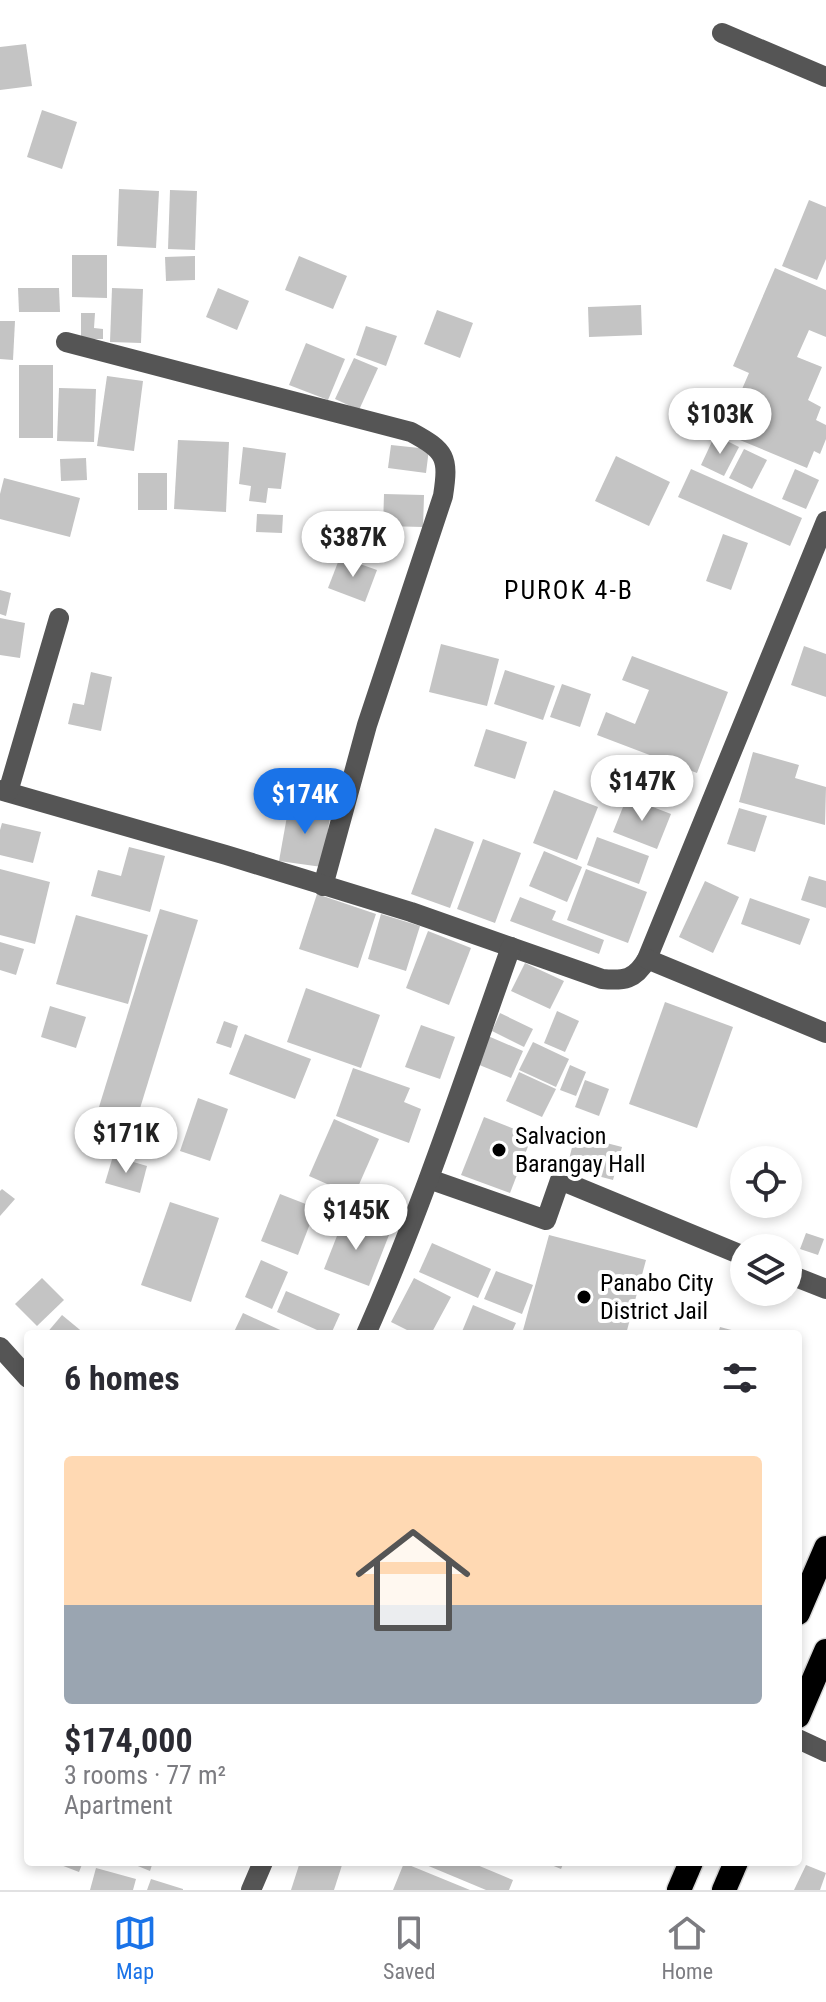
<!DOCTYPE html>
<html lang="en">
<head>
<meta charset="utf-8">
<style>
	body { margin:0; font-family:"Roboto Condensed",sans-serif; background:#f2f2f3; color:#2b2b33; height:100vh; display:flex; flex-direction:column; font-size:30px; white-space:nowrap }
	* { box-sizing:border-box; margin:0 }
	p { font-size:26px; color:#7c7c81 }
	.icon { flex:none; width:44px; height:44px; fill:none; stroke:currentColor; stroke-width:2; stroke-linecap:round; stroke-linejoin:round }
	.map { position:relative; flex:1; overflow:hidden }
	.panel { position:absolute; left:24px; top:1330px; width:778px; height:536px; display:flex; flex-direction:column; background:#fff; border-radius:8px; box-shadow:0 4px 12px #0003 }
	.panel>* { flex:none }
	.fabs { position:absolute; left:730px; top:1146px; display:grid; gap:16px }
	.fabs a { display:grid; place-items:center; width:72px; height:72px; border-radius:50%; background:#fff; box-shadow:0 4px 12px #0003; font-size:40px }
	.price { position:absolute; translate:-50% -68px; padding:0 18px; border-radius:28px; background:#fff; color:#222; font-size:26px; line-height:52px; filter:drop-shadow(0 2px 4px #0008) }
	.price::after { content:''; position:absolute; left:50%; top:48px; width:24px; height:18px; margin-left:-12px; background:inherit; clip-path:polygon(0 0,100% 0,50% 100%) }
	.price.selected { background:#1a73e8; color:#fff }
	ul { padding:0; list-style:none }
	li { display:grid; align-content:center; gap:16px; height:424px; padding:0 40px }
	li span { display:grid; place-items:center; height:248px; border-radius:8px; color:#555 }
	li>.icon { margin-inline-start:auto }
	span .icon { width:144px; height:144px; fill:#fffc; stroke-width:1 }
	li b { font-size:34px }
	h2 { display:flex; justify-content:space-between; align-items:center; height:96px; padding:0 40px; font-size:34px }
	.tab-bar { display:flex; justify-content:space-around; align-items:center; height:112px; border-top:2px solid #e1e1e2; background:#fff; font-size:22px; color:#7c7c81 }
	.tab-bar a { display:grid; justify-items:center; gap:4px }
	.tab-bar .selected { color:#1a73e8 }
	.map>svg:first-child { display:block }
</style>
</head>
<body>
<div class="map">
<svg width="826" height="1890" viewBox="0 0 826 1890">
	<rect width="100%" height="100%" fill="#fff"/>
	<g fill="#c4c4c4">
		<path d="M26,44L32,86L0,90V47Z"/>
		<path d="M42,110L77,122L62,169L27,157Z"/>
		<path d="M119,189L159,191L156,248L117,246Z"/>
		<path d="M170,190L197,191L195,250L168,249Z"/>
		<path d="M809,200L826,207V259L817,280L782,266Z"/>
		<path d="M72,255H107V298L72,297Z"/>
		<path d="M195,256V280L166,281L165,257Z"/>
		<path d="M299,256L347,276L333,309L285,290Z"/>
		<path d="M775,268L826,290V337L809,330L797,357L822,367L808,400L821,407L816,420L826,425V439L820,454L814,451L807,468L723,433L749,373L733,366Z"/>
		<path d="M18,288H59L60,312H19Z"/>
		<path d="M112,288L143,289L141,343L110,342Z"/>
		<path d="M218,288L249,301L237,330L206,317Z"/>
		<path d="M641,305L642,335L589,337L588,307Z"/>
		<path d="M437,310L473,323L460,358L424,344Z"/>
		<path d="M81,313H95L94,328L103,329V339H81Z"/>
		<path d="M0,321H15L13,360L0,359Z"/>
		<path d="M366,326L397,336L386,366L356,355Z"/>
		<path d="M306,343L345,359L328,400L289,385Z"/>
		<path d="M354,358L378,368L359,410L335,399Z"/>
		<rect x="19" y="365" width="34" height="73"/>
		<path d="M107,376L143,381L134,451L97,446Z"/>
		<path d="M59,388L96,389L94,442L57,441Z"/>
		<path d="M715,435L739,447L724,476L701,465Z"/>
		<path d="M178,440L229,442L226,512L174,509Z"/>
		<path d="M391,445L429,449L426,473L388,468Z"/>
		<path d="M243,447L286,453L281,489L268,488L266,503L249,501L251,486L239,484Z"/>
		<path d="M744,449L767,460L752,489L729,478Z"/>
		<path d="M616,456L670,482L649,526L595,501Z"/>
		<path d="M86,458L87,480L61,481L60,459Z"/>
		<path d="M691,469L802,518L790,546L678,497Z"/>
		<path d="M795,469L819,480L806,509L782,499Z"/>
		<rect x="138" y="473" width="29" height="37"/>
		<path d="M4,478L80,498L70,537L0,519V494Z"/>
		<path d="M384,494L424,495L423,527L383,526Z"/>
		<path d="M257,514L283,515L282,533L256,532Z"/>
		<path d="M723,534L748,543L731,590L706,581Z"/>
		<path d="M340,557L377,570L365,602L328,588Z"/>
		<path d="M0,590L11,593L6,616L0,614Z"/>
		<path d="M0,618L25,623L20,658L0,655Z"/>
		<path d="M441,644L499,659L487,706L429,692Z"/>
		<path d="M804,646L826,654V697L791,685Z"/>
		<path d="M632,656L728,692L697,773L597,735L606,712L635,724L649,690L622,680Z"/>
		<path d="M505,670L555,686L543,720L494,704Z"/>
		<path d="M91,672L112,677L101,731L68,724L73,703L84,705Z"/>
		<path d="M562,684L591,694L580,727L550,717Z"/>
		<path d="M486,729L527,742L515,779L474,766Z"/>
		<path d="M753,752L799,765L795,778L826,787L825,825L739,802Z"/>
		<path d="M554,790L598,807L577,860L533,843Z"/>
		<path d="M627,797L671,814L657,849L613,832Z"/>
		<path d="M289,805L331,811L322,867L279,861Z"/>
		<path d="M739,808L767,816L755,852L727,844Z"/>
		<path d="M2,823L41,832L33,863L0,855V830Z"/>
		<path d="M435,828L474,842L450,908L411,894Z"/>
		<path d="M597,837L649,856L639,884L587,865Z"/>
		<path d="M483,839L521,853L495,923L457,909Z"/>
		<path d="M129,847L165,856L150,912L91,896L98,870L121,876Z"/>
		<path d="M544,851L582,867L567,902L529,886Z"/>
		<path d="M0,869L50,882L35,944L0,935Z"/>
		<path d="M586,869L647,892L628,943L567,920Z"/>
		<path d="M809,876L826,881V908L801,900Z"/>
		<path d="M705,881L739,897L713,953L679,937Z"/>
		<path d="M317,894L376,914L358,968L299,949Z"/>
		<path d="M520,897L556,911L552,920L604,940L599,954L510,921Z"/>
		<path d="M750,898L810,919L800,945L741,924Z"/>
		<path d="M160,909L198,920L137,1118L99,1107Z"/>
		<path d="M381,914L420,926L406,971L368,959Z"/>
		<path d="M76,915L148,935L128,1004L56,984Z"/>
		<path d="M428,931L471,948L449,1005L406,988Z"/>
		<path d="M0,942L24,949L16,975L0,970Z"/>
		<path d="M525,963L564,981L550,1009L511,991Z"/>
		<path d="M306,988L380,1015L361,1068L287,1042Z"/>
		<path d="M665,1002L733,1027L697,1128L629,1104Z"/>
		<path d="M50,1006L86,1017L76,1048L41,1037Z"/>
		<path d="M557,1011L579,1021L565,1052L544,1043Z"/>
		<path d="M500,1013L533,1029L524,1047L492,1031Z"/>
		<path d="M224,1021L238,1026L231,1048L216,1043Z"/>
		<path d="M421,1025L455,1037L440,1079L405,1067Z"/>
		<path d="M245,1034L311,1059L295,1099L229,1074Z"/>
		<path d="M488,1036L523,1051L511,1078L477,1064Z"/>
		<path d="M533,1042L569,1059L556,1087L519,1070Z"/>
		<path d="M570,1065L586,1072L576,1096L560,1090Z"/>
		<path d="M353,1068L410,1088L404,1102L421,1109L409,1143L336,1116Z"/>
		<path d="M519,1072L556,1089L542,1117L506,1101Z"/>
		<path d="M585,1080L609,1089L599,1116L575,1107Z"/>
		<path d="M198,1098L228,1109L210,1161L180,1151Z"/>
		<path d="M484,1117L532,1136L510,1193L461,1175Z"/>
		<path d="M334,1119L379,1139L354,1196L309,1176Z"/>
		<path d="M575,1135L622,1147L613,1180L567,1168Z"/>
		<path d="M113,1156L147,1166L140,1193L105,1183Z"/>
		<path d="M2,1189L15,1199L0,1216V1191Z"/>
		<path d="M280,1194L316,1208L298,1255L261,1241Z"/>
		<path d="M170,1202L219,1218L191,1302L141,1285Z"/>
		<path d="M344,1218L389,1235L369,1286L324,1269Z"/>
		<path d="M806,1233L824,1239L818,1255L800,1249Z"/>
		<path d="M549,1235L646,1260L626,1334H522Z"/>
		<path d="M432,1243L491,1269L478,1298L419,1272Z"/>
		<path d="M261,1260L288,1272L272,1309L245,1297Z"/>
		<path d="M496,1271L533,1285L522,1314L484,1299Z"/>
		<path d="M42,1278L64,1300L37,1326L15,1304Z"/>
		<path d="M414,1278L451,1297L431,1334H411V1332L391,1322Z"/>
		<path d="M286,1291L340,1314L331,1334H326L277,1312Z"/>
		<path d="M473,1305L516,1323L511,1334H461Z"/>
		<path d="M243,1313L289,1334H233Z"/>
		<path d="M62,1315L85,1334H46Z"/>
		<path d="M720,1327L743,1333V1334H718Z"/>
		<path d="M53,1862H83L79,1872Z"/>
		<path d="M128,1862H153L150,1871Z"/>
		<path d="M300,1862H343L334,1890H291Z"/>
		<path d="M419,1862H470L513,1880L509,1890H486Z"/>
		<path d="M544,1862H564L561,1869Z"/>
		<path d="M404,1863L470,1890H393Z"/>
		<path d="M806,1865L826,1873L820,1890H794Z"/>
		<path d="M96,1868L136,1879L133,1890H90Z"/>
		<path d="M151,1879L183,1889V1890H147Z"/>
	</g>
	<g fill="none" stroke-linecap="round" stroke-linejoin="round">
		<g stroke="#dbdbdb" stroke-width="27">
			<g id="highway">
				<path d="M798,1613L826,1548"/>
				<path d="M798,1716L826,1651"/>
				<path d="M679,1890L691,1862"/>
				<path d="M724,1890L736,1862"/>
			</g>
		</g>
		<g stroke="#555" stroke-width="20">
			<path d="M722,33L826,77"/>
			<path d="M66,342L411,432C446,451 449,457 443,496L367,725L323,886"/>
			<path d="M0,790L226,855L411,912L602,979C624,981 635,980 647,959L826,521"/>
			<path d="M8,792L59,618"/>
			<path d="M647,959L826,1033"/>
			<path d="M429,1179L546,1220L560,1180L744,1256"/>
			<path d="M788,1274L826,1289"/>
			<path d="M366,1334C422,1208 465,1076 511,947"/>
			<path d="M0,1347L28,1378"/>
			<path d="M798,1739L826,1752"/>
			<path d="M251,1890L263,1862"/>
		</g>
		<use href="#highway" stroke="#000" stroke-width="24"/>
	</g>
	<g fill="#000" stroke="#fff" stroke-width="3">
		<circle cx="499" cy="1150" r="8"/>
		<circle cx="584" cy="1297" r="8"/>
	</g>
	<g text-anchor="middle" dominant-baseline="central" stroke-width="8" stroke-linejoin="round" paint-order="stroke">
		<g font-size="24" fill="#000" stroke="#fff" text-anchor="start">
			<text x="515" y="1136">Salvacion<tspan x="515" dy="28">Barangay Hall</tspan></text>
			<text x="600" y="1283">Panabo City<tspan x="600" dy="28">District Jail</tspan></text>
		</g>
		<g font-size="26" letter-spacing="2" fill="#000" stroke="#fff">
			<text x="569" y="590">PUROK 4-B</text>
		</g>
	</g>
</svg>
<div class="fabs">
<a><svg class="icon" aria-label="locate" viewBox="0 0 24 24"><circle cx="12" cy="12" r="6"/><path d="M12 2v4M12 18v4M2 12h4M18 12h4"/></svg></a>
<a><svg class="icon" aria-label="layers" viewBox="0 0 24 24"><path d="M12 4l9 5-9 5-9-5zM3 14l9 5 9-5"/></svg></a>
</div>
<b class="price" style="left:720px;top:456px">$103K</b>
<b class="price" style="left:353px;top:579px">$387K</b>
<b class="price" style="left:642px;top:823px">$147K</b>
<b class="price selected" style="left:305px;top:836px">$174K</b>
<b class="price" style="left:126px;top:1175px">$171K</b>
<b class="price" style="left:356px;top:1252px">$145K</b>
<section class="panel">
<h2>6 homes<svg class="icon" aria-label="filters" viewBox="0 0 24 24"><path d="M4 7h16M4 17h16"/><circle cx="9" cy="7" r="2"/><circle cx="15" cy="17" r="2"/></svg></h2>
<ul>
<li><span style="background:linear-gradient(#ffd9b3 60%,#9aa5b1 0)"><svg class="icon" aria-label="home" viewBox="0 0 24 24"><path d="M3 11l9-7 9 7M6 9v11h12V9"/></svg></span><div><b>$174,000</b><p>3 rooms · 77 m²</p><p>Apartment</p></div></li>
</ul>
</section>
</div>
<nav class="tab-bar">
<a class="selected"><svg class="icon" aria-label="map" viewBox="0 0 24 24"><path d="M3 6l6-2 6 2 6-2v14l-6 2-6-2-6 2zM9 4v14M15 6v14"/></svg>Map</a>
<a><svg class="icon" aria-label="saved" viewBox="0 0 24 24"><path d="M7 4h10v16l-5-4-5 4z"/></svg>Saved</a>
<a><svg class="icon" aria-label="home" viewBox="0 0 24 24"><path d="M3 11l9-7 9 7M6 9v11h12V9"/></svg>Home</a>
</nav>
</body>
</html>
